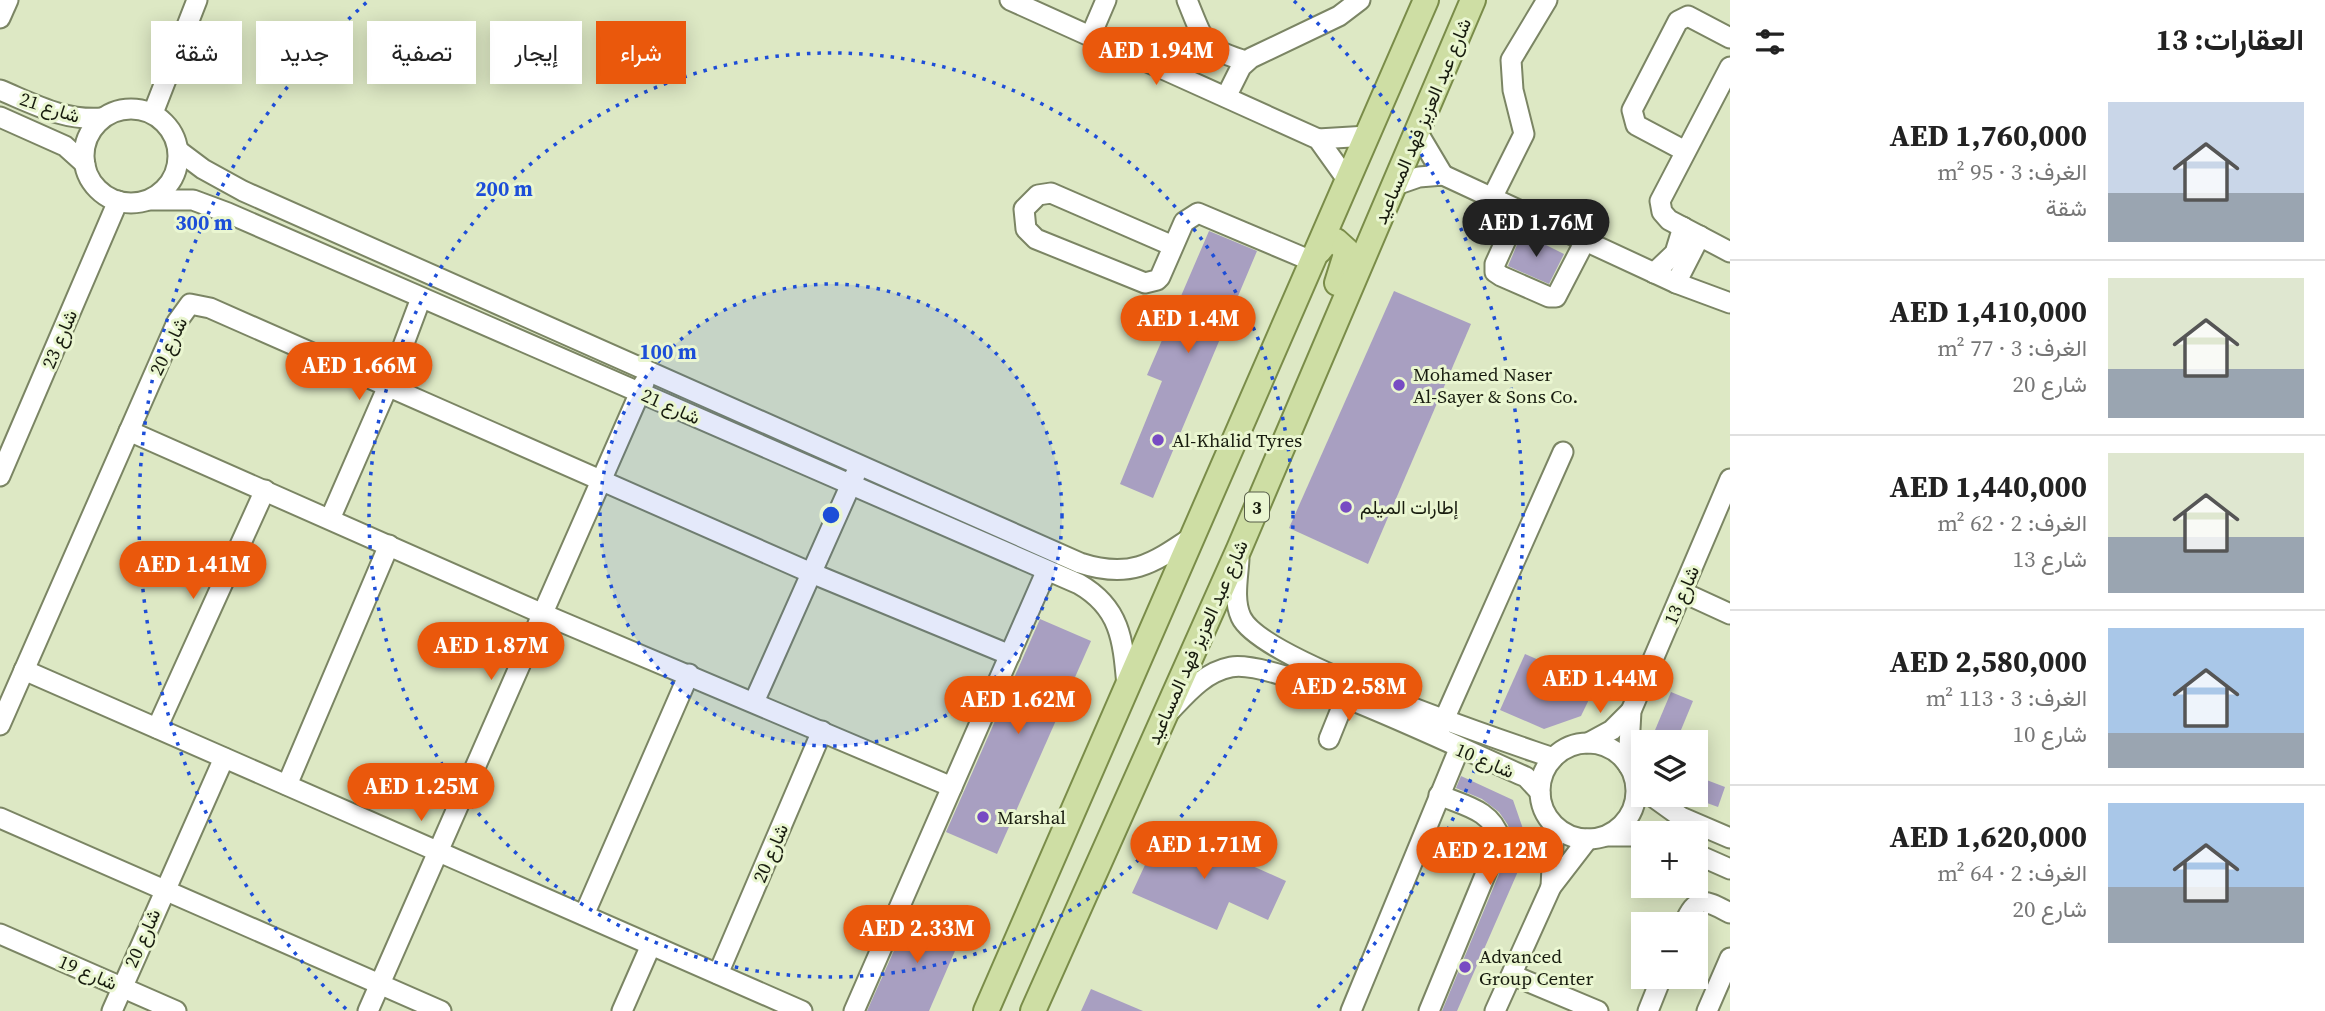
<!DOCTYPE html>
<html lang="ar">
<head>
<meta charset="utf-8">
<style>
	body { margin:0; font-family:"Source Serif 4",Vazirmatn,serif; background:#f2f2f2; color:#222; direction:rtl; height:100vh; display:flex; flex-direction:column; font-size:26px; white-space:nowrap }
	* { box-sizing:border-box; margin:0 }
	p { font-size:23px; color:#767676 }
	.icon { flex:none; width:38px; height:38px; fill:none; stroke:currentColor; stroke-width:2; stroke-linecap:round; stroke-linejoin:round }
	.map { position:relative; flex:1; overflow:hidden; direction:ltr }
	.panel { display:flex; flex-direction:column; background:#fff; width:595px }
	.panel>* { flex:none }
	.hud { position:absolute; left:21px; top:21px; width:665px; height:63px; direction:rtl; display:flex; gap:14px }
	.controls { position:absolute; left:1631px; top:730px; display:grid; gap:14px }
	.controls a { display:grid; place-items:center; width:77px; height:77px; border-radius:0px; background:#fff; box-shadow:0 4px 18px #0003; font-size:35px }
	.price { position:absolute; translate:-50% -60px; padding:0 16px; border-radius:24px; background:#ea580c; color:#fff; font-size:23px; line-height:46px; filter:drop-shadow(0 2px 4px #0008) }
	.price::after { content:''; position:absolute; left:50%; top:42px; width:21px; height:16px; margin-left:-10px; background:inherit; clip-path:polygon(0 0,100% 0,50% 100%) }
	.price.current { background:#222; color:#fff }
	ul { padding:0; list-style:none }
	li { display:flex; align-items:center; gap:21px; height:175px; padding:0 21px }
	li+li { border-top:2px solid #e0e0e0 }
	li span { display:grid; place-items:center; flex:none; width:196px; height:140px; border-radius:0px; color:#555 }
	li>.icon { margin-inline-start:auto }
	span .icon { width:84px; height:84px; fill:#fffc; stroke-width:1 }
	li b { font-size:30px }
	h2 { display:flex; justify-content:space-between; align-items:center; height:84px; padding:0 21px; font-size:30px }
	.pill { padding:0 24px; border-radius:0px; background:#fff; box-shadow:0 4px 18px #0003; font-size:24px; line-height:63px }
	.pill.current { background:#ea580c; color:#fff }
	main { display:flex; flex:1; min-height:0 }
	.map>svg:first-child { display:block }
</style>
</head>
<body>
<main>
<section class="panel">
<h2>العقارات: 13<svg class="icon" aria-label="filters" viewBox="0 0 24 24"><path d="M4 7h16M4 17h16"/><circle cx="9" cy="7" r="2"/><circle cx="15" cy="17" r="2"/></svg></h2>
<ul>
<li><span style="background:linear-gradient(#c9d6e8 65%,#9aa5b1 0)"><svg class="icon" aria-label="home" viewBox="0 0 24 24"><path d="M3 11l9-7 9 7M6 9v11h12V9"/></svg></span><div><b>AED 1,760,000</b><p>الغرف: 3 · 95 m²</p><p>شقة</p></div></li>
<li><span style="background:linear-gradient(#dfe7d0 65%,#9aa5b1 0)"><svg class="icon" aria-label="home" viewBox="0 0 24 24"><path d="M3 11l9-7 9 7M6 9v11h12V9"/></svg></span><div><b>AED 1,410,000</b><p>الغرف: 3 · 77 m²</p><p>شارع 20</p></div></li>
<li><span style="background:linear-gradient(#dfe7d0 60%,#9aa5b1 0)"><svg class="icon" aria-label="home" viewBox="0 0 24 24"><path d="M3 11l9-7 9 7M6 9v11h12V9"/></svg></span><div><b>AED 1,440,000</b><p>الغرف: 2 · 62 m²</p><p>شارع 13</p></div></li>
<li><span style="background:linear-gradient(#a9c7e8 75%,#9aa5b1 0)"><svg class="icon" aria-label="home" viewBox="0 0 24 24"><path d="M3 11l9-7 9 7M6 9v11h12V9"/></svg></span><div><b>AED 2,580,000</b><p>الغرف: 3 · 113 m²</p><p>شارع 10</p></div></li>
<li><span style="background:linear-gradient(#a9c7e8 60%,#9aa5b1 0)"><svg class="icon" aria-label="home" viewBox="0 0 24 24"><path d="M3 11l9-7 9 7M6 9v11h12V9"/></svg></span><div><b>AED 1,620,000</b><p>الغرف: 2 · 64 m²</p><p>شارع 20</p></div></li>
</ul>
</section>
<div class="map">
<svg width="1730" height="1011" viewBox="0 0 1730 1011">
	<rect width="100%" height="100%" fill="#dde8c4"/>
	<g fill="#a89fc1">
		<path d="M1209,231L1257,251L1153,498L1120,484L1162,381L1147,375Z"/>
		<path d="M1522,233L1564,254L1549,284L1508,266Z"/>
		<path d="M1394,291L1471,324L1368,564L1289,528Z"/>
		<path d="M1040,619L1091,641L997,854L946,832Z"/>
		<path d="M1525,654L1596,685L1581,716L1544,729L1500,710Z"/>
		<path d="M1671,692L1693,701L1676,742H1650Z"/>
		<path d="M1461,776L1513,800L1529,846L1457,1011H1442L1512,843L1508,825L1499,812L1482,799L1456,788Z"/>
		<path d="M1696,776L1725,787L1718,807L1696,799Z"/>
		<path d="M1163,826L1286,881L1268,920L1229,902L1217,930L1132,893Z"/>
		<path d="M913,908L964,930L929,1011H867Z"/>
		<path d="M1091,989L1143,1011H1081Z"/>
	</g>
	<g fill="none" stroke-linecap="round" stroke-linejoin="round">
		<g stroke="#7b8564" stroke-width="23">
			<g id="minor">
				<path d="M1010,0L1318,139L1348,181"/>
				<path d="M1187,0C1204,41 1202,48 1246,61"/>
				<path d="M0,18L8,0"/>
				<path d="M1091,35L1106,0"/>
				<path d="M1730,67L1660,201L1662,212L1669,220L1730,252"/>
				<path d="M0,90C34,104 64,121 102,118"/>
				<path d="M1226,97L1241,67L1251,58L1339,16L1360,0"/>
				<circle cx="131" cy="156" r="47"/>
				<path d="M153,113L197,0"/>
				<path d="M0,117L65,146L85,164"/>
				<path d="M1418,133L1443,175"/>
				<path d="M1318,139L1368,136"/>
				<path d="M179,151L203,169L243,191L1080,563C1129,579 1151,565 1192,537"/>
				<path d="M1685,151L1636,125L1632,110L1678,21L1688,16L1730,38"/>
				<path d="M1396,185L1419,177L1443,175L1676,283L1730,303"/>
				<path d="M1492,198L1524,134L1513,90L1511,60L1547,0"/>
				<path d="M149,200H193L228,213L1079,584C1121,608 1123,641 1127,686"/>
				<path d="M1519,211L1495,264V272L1501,276L1549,297H1556L1585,241"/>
				<path d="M1173,246L1051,193L1038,195L1024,209L1026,229L1036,239L1145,283L1157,280L1160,277L1184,222L1198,213L1314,262"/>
				<path d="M1654,273L1675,253L1683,227"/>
				<path d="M1676,283L1700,236"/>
				<path d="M129,431L543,614L952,787"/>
				<path d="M0,476L118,201"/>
				<path d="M330,519L388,386L421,298"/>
				<path d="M1239,559C1238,577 1233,600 1241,617C1261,661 1499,739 1553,758"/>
				<path d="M1682,592L1730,614"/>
				<path d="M24,670L802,1011"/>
				<path d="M754,702L855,475"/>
				<path d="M1171,710C1188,692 1205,672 1231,667C1277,658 1472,754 1526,777L1540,792"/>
				<path d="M0,725L177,322L190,304L210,308L809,572L1010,655"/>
				<path d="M157,728L265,490"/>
				<path d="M1439,731L1563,452"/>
				<path d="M1329,739L1350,687"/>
				<path d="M1588,743L1612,730L1631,711"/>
				<circle cx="1588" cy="791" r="48"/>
				<path d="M1628,765L1631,711L1730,479"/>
				<path d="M287,785L389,545"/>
				<path d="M1649,794L1681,817L1730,838"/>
				<path d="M0,818L441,1011"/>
				<path d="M1606,836H1643"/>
				<path d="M1696,854L1730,869"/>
				<path d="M1551,887L1554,826"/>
				<path d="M584,915L689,674"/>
				<path d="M1684,924C1697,894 1705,900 1730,913"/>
				<path d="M0,934L176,1011"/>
				<path d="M718,974L822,731"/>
				<path d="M1512,975L1598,1011"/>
				<path d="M112,1011L224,758"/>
				<path d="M368,1011L644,383"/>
				<path d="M622,1011L651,945"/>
				<path d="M854,1011L1046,572"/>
				<path d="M1351,1011L1459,749"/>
				<path d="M1429,1011L1500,839C1492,810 1465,806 1439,795"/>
				<path d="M1495,1011L1551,887L1588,839"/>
				<path d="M1648,1011L1662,976"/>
				<path d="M1707,1011L1730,958"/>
			</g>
		</g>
		<g stroke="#7a8c49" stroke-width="28">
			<g id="major">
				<path d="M1319,251L1326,242L1336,241L1347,251L1337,283"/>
				<path d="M986,1011L1426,0"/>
				<path d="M1033,1011L1239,549L1473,0"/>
			</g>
		</g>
		<use href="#minor" stroke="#fff" stroke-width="19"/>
		<use href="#major" stroke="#cedea4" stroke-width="24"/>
	</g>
	<circle cx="831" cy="515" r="231" fill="#1d4ed8" fill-opacity=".12"/>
	<g fill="none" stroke="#1d4ed8" stroke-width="3.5" stroke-dasharray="3.5 7">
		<circle cx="831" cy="515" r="231"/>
		<circle cx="831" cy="515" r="462"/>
		<path d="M346 1009A692 692 0 0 1 368 1M1294 1A692 692 0 0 1 1316 1009"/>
	</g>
	<g fill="#774bc3" stroke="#eaf6d1" stroke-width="2.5">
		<circle cx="1399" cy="385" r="7"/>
		<circle cx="1158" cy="440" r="7"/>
		<circle cx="1346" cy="507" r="7"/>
		<circle cx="983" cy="817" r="7"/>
		<circle cx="1465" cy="967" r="7"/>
	</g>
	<g text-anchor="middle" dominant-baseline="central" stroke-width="6" stroke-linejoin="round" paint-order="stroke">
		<rect fill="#eaf6d1" stroke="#575d49" stroke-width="2" x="1245" y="492.5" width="24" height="29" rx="5"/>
		<g font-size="18" font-weight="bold" fill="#181c0f">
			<text x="1257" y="507">3</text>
		</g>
		<g font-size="19" fill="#181c0f" stroke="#eaf6d1">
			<text transform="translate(50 107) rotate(18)">شارع 21</text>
			<text transform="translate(1422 121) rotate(-67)">شارع عبد العزيز فهد المساعيد</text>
			<text transform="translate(59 339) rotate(-67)">شارع 23</text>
			<text transform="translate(168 346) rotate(-64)">شارع 20</text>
			<text transform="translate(671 406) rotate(24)">شارع 21</text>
			<text transform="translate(1681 595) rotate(-67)">شارع 13</text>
			<text transform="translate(1197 642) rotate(-66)">شارع عبد العزيز فهد المساعيد</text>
			<text transform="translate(1485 760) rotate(23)">شارع 10</text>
			<text transform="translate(770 853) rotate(-67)">شارع 20</text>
			<text transform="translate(142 938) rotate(-66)">شارع 20</text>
			<text transform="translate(88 972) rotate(23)">شارع 19</text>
		</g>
		<g font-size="19" fill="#181c0f" stroke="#eaf6d1" text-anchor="start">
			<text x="1413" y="374">Mohamed Naser<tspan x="1413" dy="22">Al-Sayer &amp; Sons Co.</tspan></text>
			<text x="1172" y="440">Al-Khalid Tyres</text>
			<text x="1360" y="507">إطارات الميلم</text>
			<text x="997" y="817">Marshal</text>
			<text x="1479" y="956">Advanced<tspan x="1479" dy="22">Group Center</tspan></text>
		</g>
	</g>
	<circle cx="831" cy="515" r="10" fill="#1d4ed8" stroke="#eaf6d1" stroke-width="3.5"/>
	<g font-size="21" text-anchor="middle" font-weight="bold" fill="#1d4ed8" stroke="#eaf6d1" stroke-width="6" stroke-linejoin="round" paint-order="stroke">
		<text x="504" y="196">200 m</text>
		<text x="204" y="230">300 m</text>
		<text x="668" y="359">100 m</text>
	</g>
</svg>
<div class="controls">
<a><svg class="icon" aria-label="layers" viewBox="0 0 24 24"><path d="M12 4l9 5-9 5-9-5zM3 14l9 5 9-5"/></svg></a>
<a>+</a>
<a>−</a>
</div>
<b class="price" style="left:1156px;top:87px">AED 1.94M</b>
<b class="price current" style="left:1536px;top:259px">AED 1.76M</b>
<b class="price" style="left:1188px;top:355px">AED 1.4M</b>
<b class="price" style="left:359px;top:402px">AED 1.66M</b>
<b class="price" style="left:193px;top:601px">AED 1.41M</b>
<b class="price" style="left:491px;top:682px">AED 1.87M</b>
<b class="price" style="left:1600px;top:715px">AED 1.44M</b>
<b class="price" style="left:1349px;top:723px">AED 2.58M</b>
<b class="price" style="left:1018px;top:736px">AED 1.62M</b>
<b class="price" style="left:421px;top:823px">AED 1.25M</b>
<b class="price" style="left:1204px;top:881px">AED 1.71M</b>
<b class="price" style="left:1490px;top:887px">AED 2.12M</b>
<b class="price" style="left:917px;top:965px">AED 2.33M</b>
<div class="hud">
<a class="pill current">شراء</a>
<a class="pill">إيجار</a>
<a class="pill">تصفية</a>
<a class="pill">جديد</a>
<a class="pill">شقة</a>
</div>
</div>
</main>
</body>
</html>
